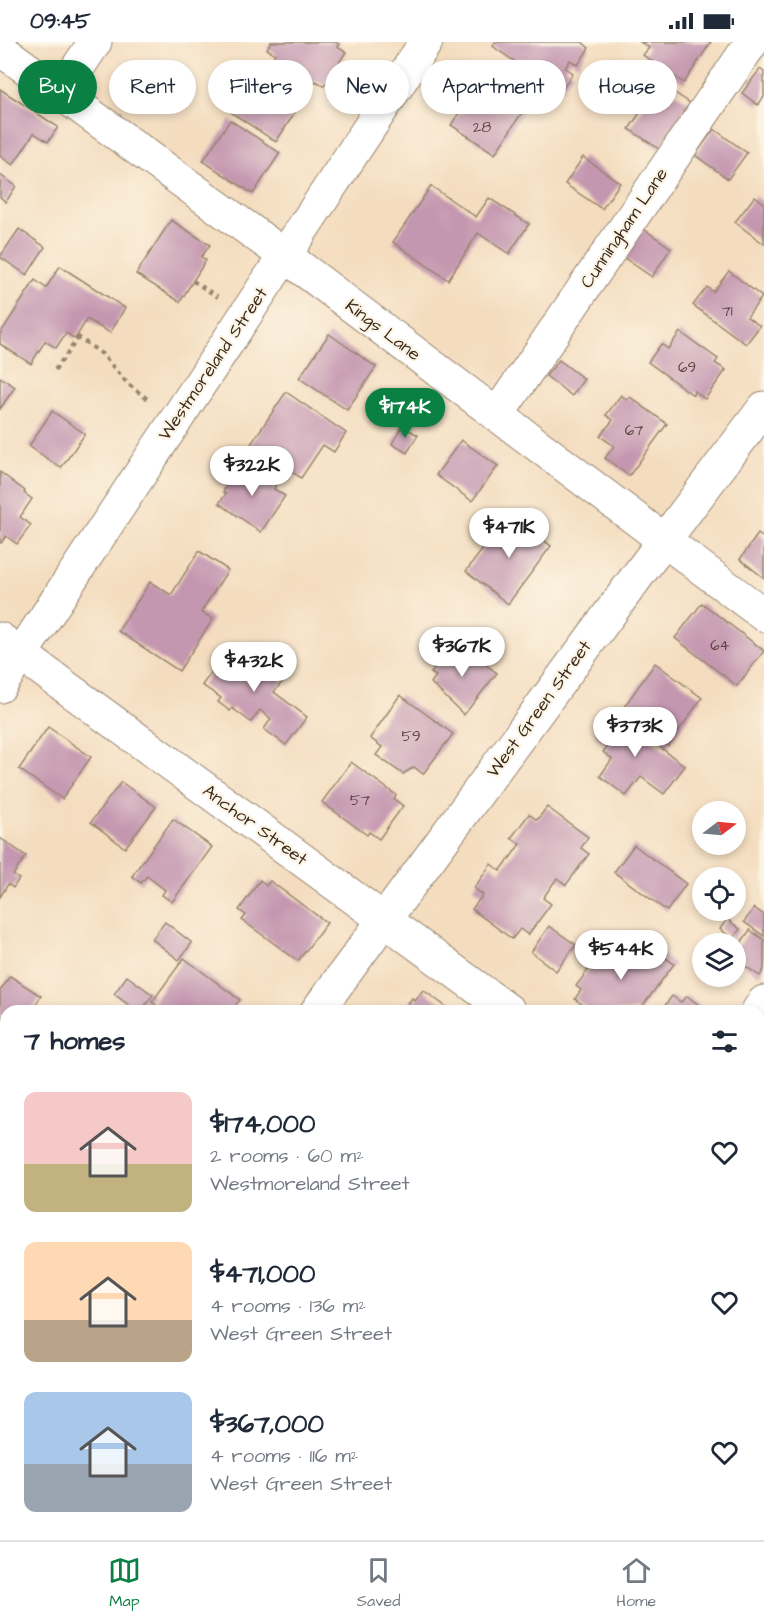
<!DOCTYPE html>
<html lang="en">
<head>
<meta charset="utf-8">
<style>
	body { margin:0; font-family:"Architects Daughter",sans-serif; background:#f6f6f7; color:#1f2937; height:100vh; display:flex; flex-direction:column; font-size:22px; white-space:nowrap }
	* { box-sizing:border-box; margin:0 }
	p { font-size:20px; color:#747a83 }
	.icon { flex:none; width:33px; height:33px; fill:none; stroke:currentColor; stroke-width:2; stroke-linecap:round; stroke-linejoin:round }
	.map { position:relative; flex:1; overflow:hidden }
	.details { position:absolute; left:0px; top:963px; width:765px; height:536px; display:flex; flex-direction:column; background:#fff; border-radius:18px 18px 0 0; box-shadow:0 3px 9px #0003 }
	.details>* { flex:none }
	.hud { position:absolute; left:18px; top:18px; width:729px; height:54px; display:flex; gap:12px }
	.needle { width:39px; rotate:74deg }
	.buttons { position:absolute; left:692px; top:759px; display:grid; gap:12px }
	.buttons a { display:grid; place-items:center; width:54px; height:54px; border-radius:50%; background:#fff; box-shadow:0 3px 9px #0003; font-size:30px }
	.price { position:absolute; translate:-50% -51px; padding:0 14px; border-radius:21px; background:#fff; color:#222; font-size:20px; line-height:39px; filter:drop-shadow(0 2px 3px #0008) }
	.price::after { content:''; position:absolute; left:50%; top:36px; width:18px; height:14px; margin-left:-9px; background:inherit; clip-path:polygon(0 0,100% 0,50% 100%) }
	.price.current { background:#0b8043; color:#fff }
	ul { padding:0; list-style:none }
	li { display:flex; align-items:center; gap:18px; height:150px; padding:0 24px }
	li span { display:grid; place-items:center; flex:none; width:168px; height:120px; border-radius:12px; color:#555 }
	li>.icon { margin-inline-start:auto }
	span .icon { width:72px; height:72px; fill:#fffc; stroke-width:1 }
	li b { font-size:26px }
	h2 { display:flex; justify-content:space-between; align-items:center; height:72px; padding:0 24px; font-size:26px }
	.pill { padding:0 21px; border-radius:27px; background:#fff; box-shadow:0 3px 9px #0003; font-size:21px; line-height:54px }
	.pill.current { background:#0b8043; color:#fff }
	.status { display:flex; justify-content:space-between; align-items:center; height:42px; padding:0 30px; background:#fff; direction:ltr }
	.status svg { height:16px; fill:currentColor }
	.tabs { display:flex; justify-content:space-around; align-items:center; height:84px; border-top:2px solid #e0e1e3; background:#fff; font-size:16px; color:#747a83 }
	.tabs a { display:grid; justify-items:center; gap:3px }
	.tabs .current { color:#0b8043 }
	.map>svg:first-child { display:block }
</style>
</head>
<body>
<div class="status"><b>09:45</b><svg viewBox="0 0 49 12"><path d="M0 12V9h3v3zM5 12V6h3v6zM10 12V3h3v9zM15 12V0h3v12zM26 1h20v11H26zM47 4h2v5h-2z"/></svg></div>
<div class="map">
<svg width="764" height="1498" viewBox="0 0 764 1498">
	<rect width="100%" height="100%" fill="#fcf5e5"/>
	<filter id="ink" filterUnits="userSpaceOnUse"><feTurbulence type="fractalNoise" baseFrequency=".0167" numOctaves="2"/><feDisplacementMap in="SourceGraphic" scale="12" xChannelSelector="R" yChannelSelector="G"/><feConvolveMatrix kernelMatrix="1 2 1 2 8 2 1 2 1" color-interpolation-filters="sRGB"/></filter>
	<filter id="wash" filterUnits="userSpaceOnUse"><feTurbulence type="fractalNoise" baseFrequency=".008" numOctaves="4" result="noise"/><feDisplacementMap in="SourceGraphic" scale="24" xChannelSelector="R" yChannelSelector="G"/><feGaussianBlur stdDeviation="1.35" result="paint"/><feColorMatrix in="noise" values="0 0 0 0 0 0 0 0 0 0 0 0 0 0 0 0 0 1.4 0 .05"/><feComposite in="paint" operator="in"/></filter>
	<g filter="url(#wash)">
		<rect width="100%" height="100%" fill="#f4ddbf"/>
		<g id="blocks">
			<g fill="#c497b0">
				<path d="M271,0H335L339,2L337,5L346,10L324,44L316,39L314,41L274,15L275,12L267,7Z"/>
				<path d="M495,0H582L589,6L578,23L570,18L565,26L573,31L562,48L553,42L552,44L499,9L493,4Z"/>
				<path d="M640,0H711L684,41L643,13L649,6Z"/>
				<path d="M253,25L303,58L276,100L226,67Z"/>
				<path d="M760,27L764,30V55L758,63L742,51Z"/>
				<path d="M487,29L530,58L495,112L451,83Z"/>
				<path d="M660,41L690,61L659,107L629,87Z"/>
				<path d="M0,47L58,85L48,100L34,91L13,123L0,114Z"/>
				<path d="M230,78L280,111L253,152L203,119Z"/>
				<path d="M714,87L747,111L728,137L695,113Z"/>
				<path d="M583,115L620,141L602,167L565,142Z"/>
				<path d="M0,133L16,144L6,160L0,155Z"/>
				<path d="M431,144L476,175L489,156L529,182L509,212L478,191L448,238L393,200Z"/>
				<path d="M755,154L764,161V202L735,180Z"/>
				<path d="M171,178L210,203L201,215L206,218L180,260L136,232Z"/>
				<path d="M642,186L671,206L652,235L623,215Z"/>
				<path d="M19,187L45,205L27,233L0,215Z"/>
				<path d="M60,224L125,266L110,291L87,277L75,297L66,291L56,306L45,299L31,322L0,302V292L35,238L46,246Z"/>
				<path d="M729,229L762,255L747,275L760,284L746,302L693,263L707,245L713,250Z"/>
				<path d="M680,290L718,317L715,321L726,328L705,357L694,349L693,353L648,320L661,302L668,307Z"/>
				<path d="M329,292L376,325L347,368L299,336Z"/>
				<path d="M559,318L584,337L572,354L546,334Z"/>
				<path d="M0,335L15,345L0,367Z"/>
				<path d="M286,350L346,391L334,410L323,403L301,436L251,402Z"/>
				<path d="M621,353L627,358L630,355L667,382L629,434L605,416L614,404L600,394L613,378L606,373Z"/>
				<path d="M52,369L85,392L61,426L29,404Z"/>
				<path d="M402,384L418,393L407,411L392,402Z"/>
				<path d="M461,398L498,424L472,459L436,433Z"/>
				<path d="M248,422L276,441L274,447L285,454L261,490L219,461L226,452L223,450L233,432L240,433Z"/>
				<path d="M0,430L25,449L24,451L32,457L20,475L31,483L17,502L6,494L1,501L0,500Z"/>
				<path d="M510,472L551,504L508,562L466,529Z"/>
				<path d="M758,492L764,496V536L740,517Z"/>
				<path d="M199,509L228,528L201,570L213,577L179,629L118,589L150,540L171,553Z"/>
				<path d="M702,561L764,609L737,644L675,596Z"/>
				<path d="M454,600L497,631L464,673L431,641L436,634L431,631Z"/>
				<path d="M233,602L283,639L274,650L307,675L286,703L264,687L271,677L260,668L251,680L232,666L230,669L218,660L221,656L202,643Z"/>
				<path d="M655,621L702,656L668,704L621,669Z"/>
				<path d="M400,653L453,692L423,732L414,725L403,732L376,713L382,705L370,696Z"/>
				<path d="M612,669L685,724L664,752L641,735L626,754L600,734L612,717L603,710L609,703L595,693Z"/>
				<path d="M48,685L91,715L62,757L19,727Z"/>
				<path d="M351,720L396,753L394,757L403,764L379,797L369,790L367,793L322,760Z"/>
				<path d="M121,740L156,765L125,806L91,780Z"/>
				<path d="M547,765L588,795L581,806L589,812L566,843L557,836L543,856L551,862L528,893L520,887L512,897L472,867L483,853L474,846L491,822L500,829L510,816L520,802L511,796L529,772L537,778Z"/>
				<path d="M173,777L212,805L172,860L162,853L165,848L147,834L141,841L132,834Z"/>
				<path d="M0,796L26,814L13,833L19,837L13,846L8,842L0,855Z"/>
				<path d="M634,803L686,842L667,869L614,830Z"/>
				<path d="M260,838L266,844L270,839L327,881L298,919L242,878L246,873L239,868Z"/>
				<path d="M754,866L764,873V894L744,880Z"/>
				<path d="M727,877L740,887L733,897L720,887Z"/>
				<path d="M165,880L192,901L179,918L152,897Z"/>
				<path d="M549,884L576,903L556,929L531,910Z"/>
				<path d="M750,888L764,898V927L760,934L735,917V909Z"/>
				<path d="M605,905L614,912L620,905L639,919L644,911L651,916L656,909L674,922L639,969H591L575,957L581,948L576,944Z"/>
				<path d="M184,916L240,958L231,969H164L152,960Z"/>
				<path d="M10,934L41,954L32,969H6V977L0,973V949Z"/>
				<path d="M127,934L153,953L141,969H137L114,952Z"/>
				<path d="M423,948L452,969H403L412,956L415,959Z"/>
				<path d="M672,954L681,960L687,954L707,969H661Z"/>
				<path d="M759,1018L764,1022V1083L759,1080Z"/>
				<path d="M759,1186L764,1190V1266L759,1263Z"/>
				<path d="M0,1240L6,1245V1271L0,1280Z"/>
				<path d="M764,1356V1410L759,1407V1363Z"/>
				<path d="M759,1416L764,1419V1498H719L712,1492H759Z"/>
				<path d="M61,1492H77L73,1498H69Z"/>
				<path d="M79,1492H121L126,1496L124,1498H87Z"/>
				<path d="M307,1492H317L325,1498H304Z"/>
				<path d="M399,1492H455L462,1498H395Z"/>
				<path d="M558,1492H613L621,1498H566Z"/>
			</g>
		</g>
	</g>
	<g filter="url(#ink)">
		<use href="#blocks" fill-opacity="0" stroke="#98846e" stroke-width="1.5"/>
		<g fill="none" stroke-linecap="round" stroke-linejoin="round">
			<g stroke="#98846e" stroke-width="35">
				<g id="minor">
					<path d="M0,7L284,213L764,573"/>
					<path d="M60,52L95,0"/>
					<path d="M497,373L752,0"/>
					<path d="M0,597L509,969"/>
					<path d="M0,644L426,0"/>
					<path d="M317,969L641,529L764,366"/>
					<path d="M758,969L764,960"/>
					<path d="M759,1151L764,1155"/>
					<path d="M0,1405L6,1397"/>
					<path d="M0,1465L6,1469"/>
					<path d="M37,1492L45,1498"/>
					<path d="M694,1492L701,1498"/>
					<path d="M375,1498L379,1492"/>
				</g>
			</g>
			<g stroke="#98846e" stroke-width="4" stroke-dasharray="4.5 4.5" stroke-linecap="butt">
				<path d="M442,34L471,53"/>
				<path d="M433,47L463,66"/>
				<path d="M193,239L218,255"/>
				<path d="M77,294L102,312L128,342L150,359"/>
				<path d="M55,328L79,295"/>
			</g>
			<use href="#minor" stroke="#fff" stroke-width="33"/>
		</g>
	</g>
	<g text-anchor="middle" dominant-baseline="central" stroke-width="4.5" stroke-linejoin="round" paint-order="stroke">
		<g font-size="15" fill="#5d4542">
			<text x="482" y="85">28</text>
			<text x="727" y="269">71</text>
			<text x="687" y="325">69</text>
			<text x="634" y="388">67</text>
			<text x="720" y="603">64</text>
			<text x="411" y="694">59</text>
			<text x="360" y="758">57</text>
		</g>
		<g font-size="18" fill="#3b2a1e" stroke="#fcf5e5">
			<text transform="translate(624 186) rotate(-56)">Cunningham Lane</text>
			<text transform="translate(383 288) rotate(37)">Kings Lane</text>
			<text transform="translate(213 322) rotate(-56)">Westmoreland Street</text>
			<text transform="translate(539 667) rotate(-54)">West Green Street</text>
			<text transform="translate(255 783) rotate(36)">Anchor Street</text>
		</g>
	</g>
</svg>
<div class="buttons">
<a><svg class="needle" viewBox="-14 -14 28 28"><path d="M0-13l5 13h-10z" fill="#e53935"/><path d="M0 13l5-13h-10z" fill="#747a83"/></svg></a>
<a><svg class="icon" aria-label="locate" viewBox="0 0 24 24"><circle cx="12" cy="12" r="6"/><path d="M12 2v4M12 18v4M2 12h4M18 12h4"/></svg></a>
<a><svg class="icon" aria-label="layers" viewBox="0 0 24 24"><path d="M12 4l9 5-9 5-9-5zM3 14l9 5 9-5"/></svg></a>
</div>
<b class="price current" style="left:405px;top:397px">$174K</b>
<b class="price" style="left:252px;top:455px">$322K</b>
<b class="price" style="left:509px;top:517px">$471K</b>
<b class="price" style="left:462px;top:636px">$367K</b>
<b class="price" style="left:254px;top:651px">$432K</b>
<b class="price" style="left:635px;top:716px">$373K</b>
<b class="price" style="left:621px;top:939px">$544K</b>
<div class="hud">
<a class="pill current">Buy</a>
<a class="pill">Rent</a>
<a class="pill">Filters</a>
<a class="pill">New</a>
<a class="pill">Apartment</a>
<a class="pill">House</a>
</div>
<section class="details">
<h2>7 homes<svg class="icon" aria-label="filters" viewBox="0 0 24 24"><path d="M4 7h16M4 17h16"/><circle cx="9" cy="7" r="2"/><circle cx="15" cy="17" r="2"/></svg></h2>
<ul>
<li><span style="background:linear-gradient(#f6c9c9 60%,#c2b280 0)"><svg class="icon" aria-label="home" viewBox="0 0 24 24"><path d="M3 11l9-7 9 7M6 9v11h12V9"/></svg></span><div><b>$174,000</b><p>2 rooms · 60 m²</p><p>Westmoreland Street</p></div><svg class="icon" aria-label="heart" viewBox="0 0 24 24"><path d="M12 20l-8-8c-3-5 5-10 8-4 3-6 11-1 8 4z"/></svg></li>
<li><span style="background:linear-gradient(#ffd9b3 65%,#b9a48a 0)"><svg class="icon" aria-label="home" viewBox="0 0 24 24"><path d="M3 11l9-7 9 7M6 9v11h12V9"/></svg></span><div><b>$471,000</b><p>4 rooms · 136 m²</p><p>West Green Street</p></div><svg class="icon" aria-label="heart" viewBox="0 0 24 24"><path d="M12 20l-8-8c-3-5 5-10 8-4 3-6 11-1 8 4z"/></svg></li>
<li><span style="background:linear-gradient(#a9c7e8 60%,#9aa5b1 0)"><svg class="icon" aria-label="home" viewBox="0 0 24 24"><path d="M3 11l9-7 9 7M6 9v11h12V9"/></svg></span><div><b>$367,000</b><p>4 rooms · 116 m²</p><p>West Green Street</p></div><svg class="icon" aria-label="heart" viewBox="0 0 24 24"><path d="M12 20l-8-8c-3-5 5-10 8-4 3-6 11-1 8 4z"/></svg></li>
</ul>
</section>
</div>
<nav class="tabs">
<a class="current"><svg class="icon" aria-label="map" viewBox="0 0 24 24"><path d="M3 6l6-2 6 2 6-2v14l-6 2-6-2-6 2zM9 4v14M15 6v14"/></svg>Map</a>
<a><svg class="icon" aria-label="saved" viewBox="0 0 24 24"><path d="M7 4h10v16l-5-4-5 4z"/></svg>Saved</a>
<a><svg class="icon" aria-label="home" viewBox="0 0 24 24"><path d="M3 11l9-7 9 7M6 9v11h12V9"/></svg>Home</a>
</nav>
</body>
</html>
